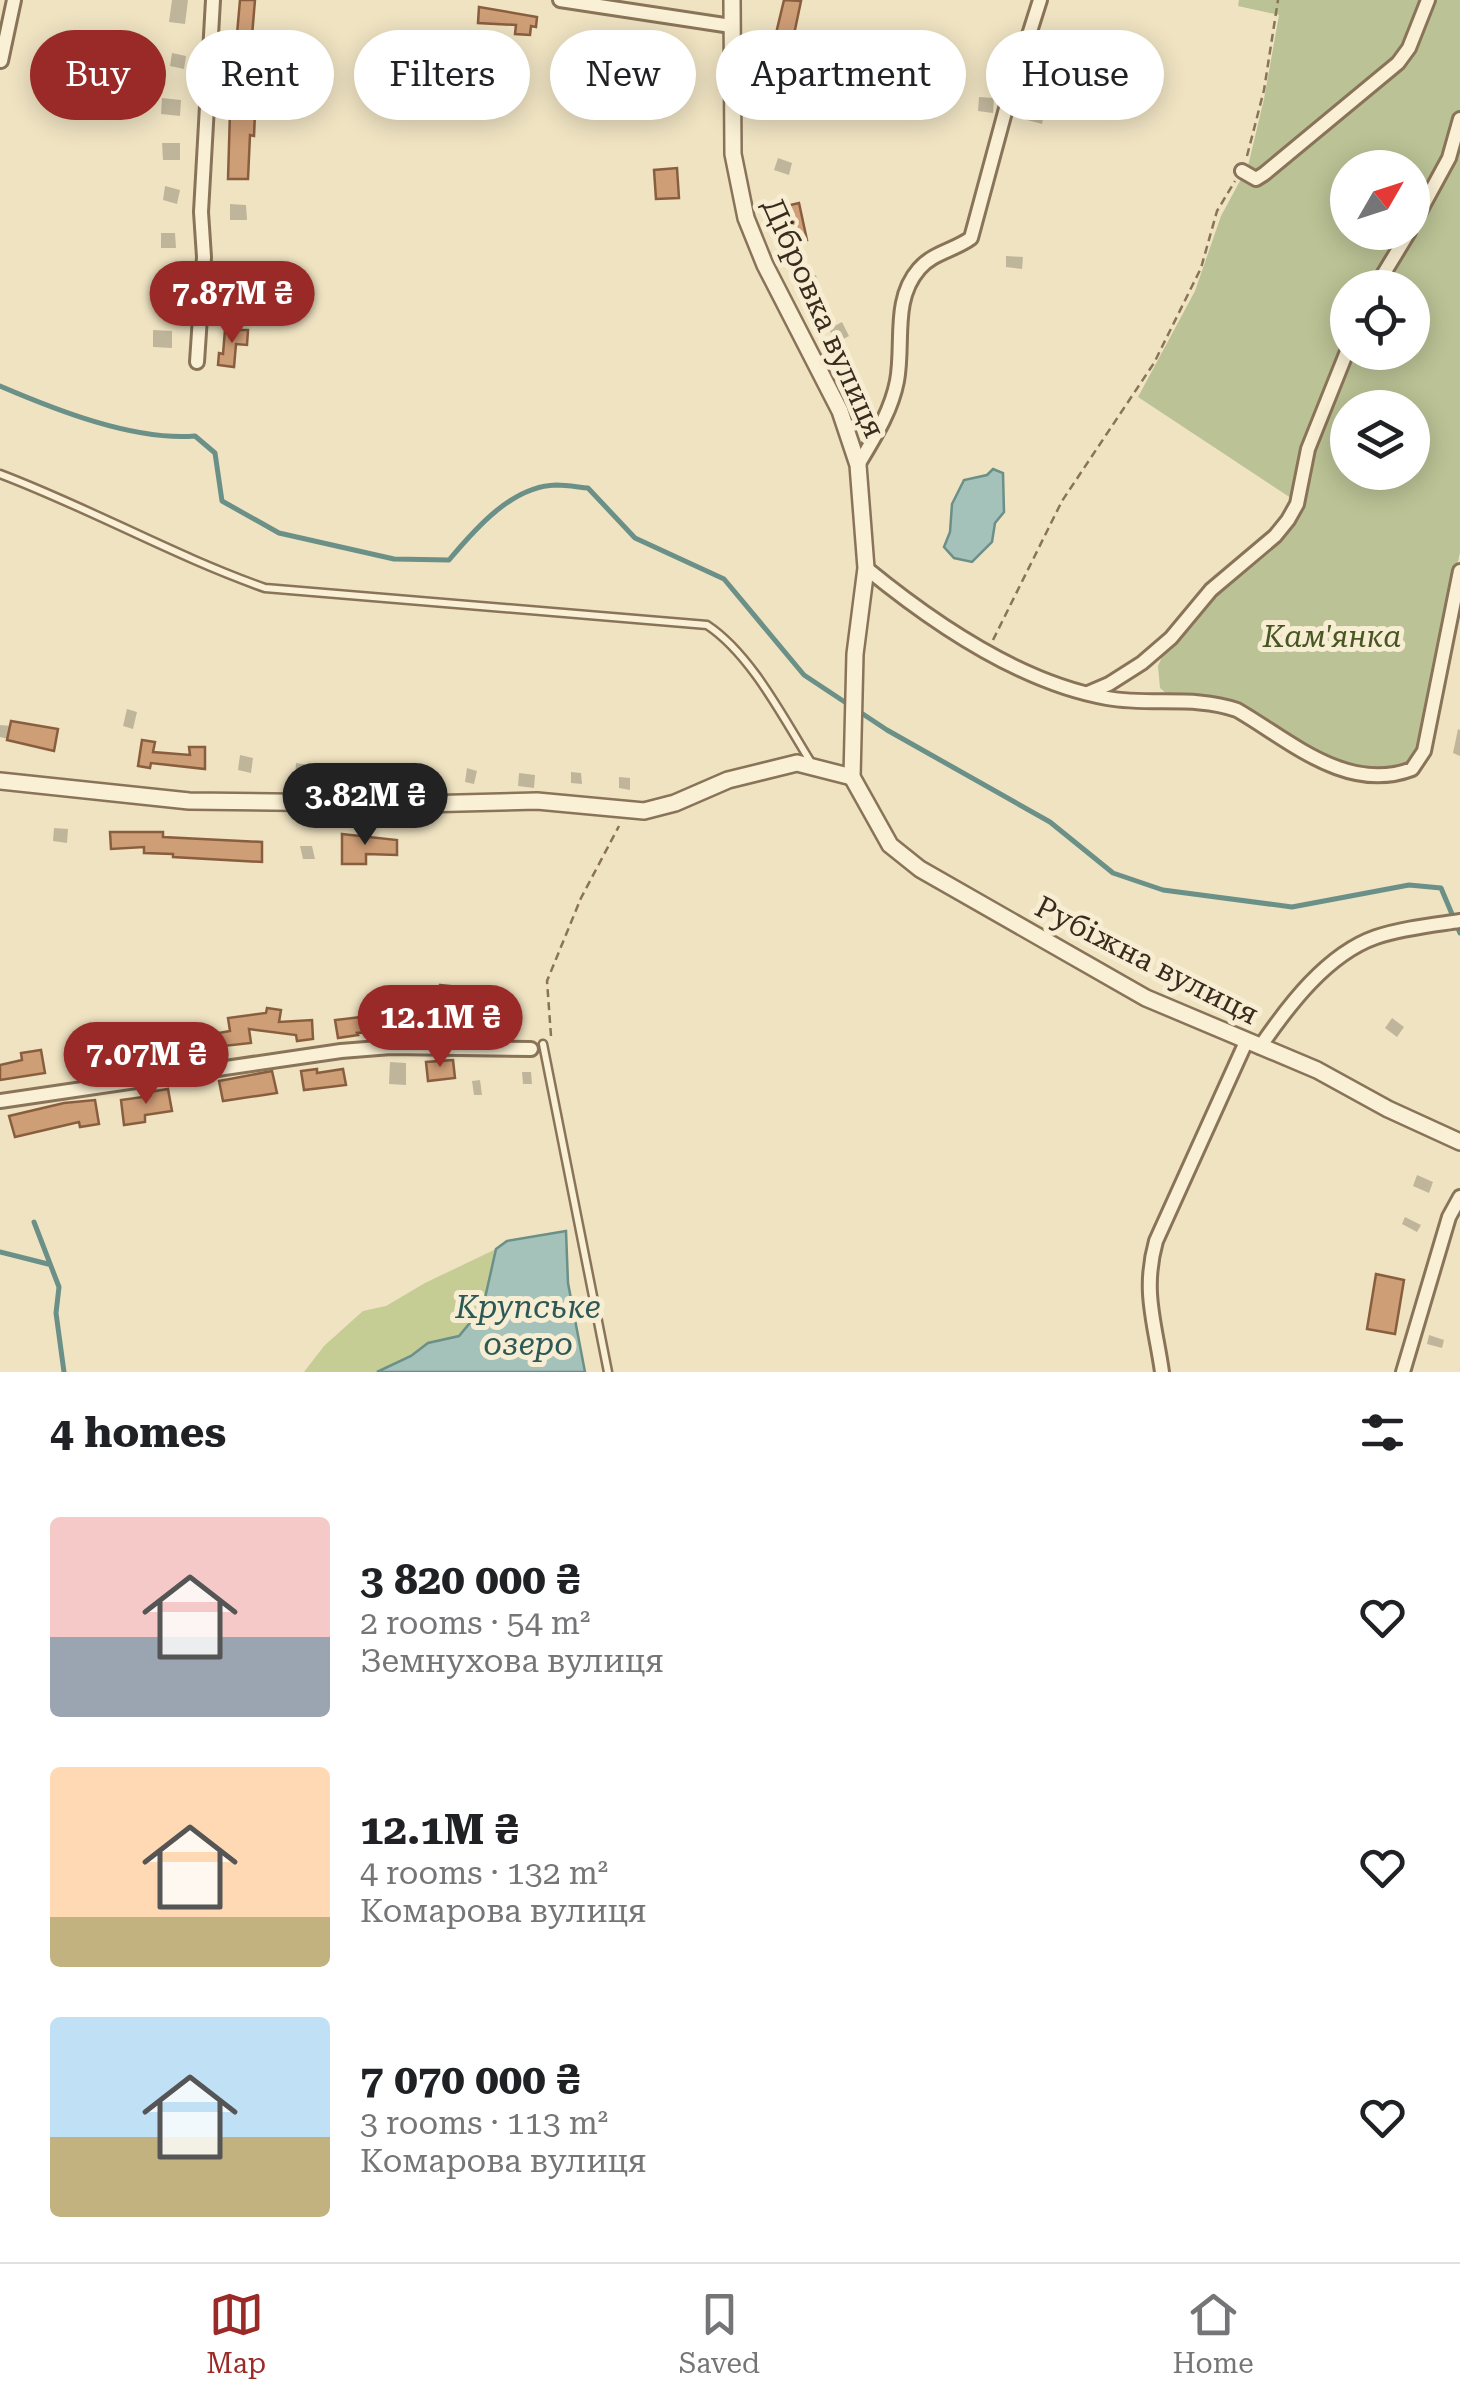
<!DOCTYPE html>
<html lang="en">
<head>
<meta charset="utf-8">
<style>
	body { margin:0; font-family:"Roboto Serif",serif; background:#f2f2f2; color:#202124; height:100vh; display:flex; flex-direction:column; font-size:38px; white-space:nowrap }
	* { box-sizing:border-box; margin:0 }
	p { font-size:32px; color:#757577 }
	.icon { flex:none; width:55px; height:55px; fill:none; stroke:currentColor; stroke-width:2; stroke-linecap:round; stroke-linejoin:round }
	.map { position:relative; height:1372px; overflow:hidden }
	.details { display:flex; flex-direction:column; background:#fff; flex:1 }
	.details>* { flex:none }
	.top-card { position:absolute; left:30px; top:30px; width:1400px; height:90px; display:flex; gap:20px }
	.needle { width:65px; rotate:51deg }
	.fabs { position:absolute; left:1330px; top:150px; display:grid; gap:20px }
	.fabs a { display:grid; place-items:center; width:100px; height:100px; border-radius:50%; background:#fff; box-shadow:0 5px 25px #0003; font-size:50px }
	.price { position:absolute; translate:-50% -85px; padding:0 22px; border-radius:35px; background:#9a2a27; color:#fff; font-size:32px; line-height:65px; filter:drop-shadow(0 2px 5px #0008) }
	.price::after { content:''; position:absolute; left:50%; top:60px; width:30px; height:22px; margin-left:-15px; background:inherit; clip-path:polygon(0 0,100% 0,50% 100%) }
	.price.on { background:#222; color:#fff }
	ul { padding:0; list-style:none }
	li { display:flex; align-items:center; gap:30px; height:250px; padding:0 50px }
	li span { display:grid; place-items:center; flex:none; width:280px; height:200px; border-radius:10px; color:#555 }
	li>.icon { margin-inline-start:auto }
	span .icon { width:120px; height:120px; fill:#fffc; stroke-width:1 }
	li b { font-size:42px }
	h2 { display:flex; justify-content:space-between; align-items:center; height:120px; padding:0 50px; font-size:42px }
	.chip { padding:0 35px; border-radius:45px; background:#fff; box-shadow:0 5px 25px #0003; font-size:35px; line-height:90px }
	.chip.on { background:#9a2a27; color:#fff }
	.menu { display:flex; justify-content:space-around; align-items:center; height:140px; border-top:2px solid #e0e0e0; background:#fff; font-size:28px; color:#757577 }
	.menu a { display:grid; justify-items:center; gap:5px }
	.menu .on { color:#9a2a27 }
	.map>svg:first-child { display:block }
</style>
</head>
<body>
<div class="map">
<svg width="1460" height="1372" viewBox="0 0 1460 1372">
	<rect width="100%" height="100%" fill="#efe3c2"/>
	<path fill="#c5cd95" d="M496,1249L483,1307L459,1336L428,1343L411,1356L377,1372H304L324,1346L363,1311L386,1306L425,1283Z"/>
	<path fill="#bbc295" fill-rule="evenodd" d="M1239,0H1460V552L1419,756C1407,766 1392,771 1375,771C1331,770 1237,717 1193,696L1168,695L1160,688L1158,666L1164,652L1233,578L1290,529L1300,511L1291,498L1138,397L1195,291L1221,216L1248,166L1264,99L1279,15L1238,6ZM1348,168H1412V232H1348ZM1348,288H1412V352H1348ZM1348,408H1412V472H1348Z"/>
	<g fill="#a4c1ba" stroke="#6b9088" stroke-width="2.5">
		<path d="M993,469L1003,473L1004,512L995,523L992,542L972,562L954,558L944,547L950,532L952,504L964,480L987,475Z"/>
		<path d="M566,1231L568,1283L585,1372H377L411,1356L428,1343L459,1336L483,1307L496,1249L507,1241Z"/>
	</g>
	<g fill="#0003">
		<path d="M172,0H188L185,24L169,22Z"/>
		<path d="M1048,33L1062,38L1059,48L1045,43Z"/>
		<path d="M172,53L186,56L184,69L170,66Z"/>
		<path d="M235,70H250L251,85H236Z"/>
		<path d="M979,97L994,98L993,113L978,111Z"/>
		<path d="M162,98L181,100L180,116L161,114Z"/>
		<path d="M1031,105L1045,110L1042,124L1027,120Z"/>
		<path d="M162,143H180V160H163Z"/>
		<path d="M778,158L792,163L789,175L774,170Z"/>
		<path d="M165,186L180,190L177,204L163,200Z"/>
		<path d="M230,204L246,205L247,220H230Z"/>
		<path d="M161,233H175L176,248H161Z"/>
		<path d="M1006,256L1023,257L1022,269L1006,267Z"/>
		<path d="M244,270L259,273L257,286L242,283Z"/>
		<path d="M816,275L821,293L809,296L804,278Z"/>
		<path d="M158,286L177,289L175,305L156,302Z"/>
		<path d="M226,301L244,302V315L226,312Z"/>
		<path d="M842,322L849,336L836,343L829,329Z"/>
		<path d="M153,330L172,331V348L153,347Z"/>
		<path d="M127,709L137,712L133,729L123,726Z"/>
		<path d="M0,725L12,726L54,750L0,737Z"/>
		<path d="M1458,729L1460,730V756L1453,753Z"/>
		<path d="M240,755L253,758L251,773L238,770Z"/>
		<path d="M296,763L309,765L308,779L295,777Z"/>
		<path d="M467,768L477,771L474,784L465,782Z"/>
		<path d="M571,772L581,773L582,784L571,783Z"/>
		<path d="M519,773L535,775L534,788L518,786Z"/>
		<path d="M619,777L630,778V790L619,788Z"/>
		<path d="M54,828L68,829L67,843L53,841Z"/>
		<path d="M300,846H312L315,859H303Z"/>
		<path d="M1392,1018L1404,1027L1397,1037L1385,1028Z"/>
		<path d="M179,1050L181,1063L171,1064L170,1051Z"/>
		<path d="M120,1057H133L135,1070H121Z"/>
		<path d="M390,1062L406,1063V1085L389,1084Z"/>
		<path d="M522,1072H531L532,1084H523Z"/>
		<path d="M480,1080L482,1095H474L472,1081Z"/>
		<path d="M1417,1175L1433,1182L1429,1193L1413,1186Z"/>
		<path d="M1405,1217L1421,1225L1417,1232L1402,1224Z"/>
		<path d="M1429,1335L1444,1340L1442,1348L1427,1344Z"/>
	</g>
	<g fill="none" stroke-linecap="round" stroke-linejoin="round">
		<g stroke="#6b9088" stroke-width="5">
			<path d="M0,386C56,410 134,441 195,436L215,453L222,501L279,533L394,559L449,560C475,529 512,486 556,485C566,485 578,487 588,488L635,538L724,579L804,675L887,730L1050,822L1113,873L1163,890L1292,907L1409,885L1441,888L1460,933"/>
			<path d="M34,1222L59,1287L56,1313L64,1372"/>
			<path d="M0,1252L48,1264"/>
		</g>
	</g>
	<g fill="#ce9e77" stroke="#895e3e" stroke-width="2.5">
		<path d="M240,0H255L252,36L237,34Z"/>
		<path d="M784,0L801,1L792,44L774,42Z"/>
		<path d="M479,7L537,17L536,27L531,26L530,35L515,34L516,25L478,23Z"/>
		<path d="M675,61L677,107L658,108L656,62Z"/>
		<path d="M776,66L799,67L798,110L774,109Z"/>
		<path d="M230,112L255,113L254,136L250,135L248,179H228Z"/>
		<path d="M677,168L679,198L656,199L654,170Z"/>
		<path d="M799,203L807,240L790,244L782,207Z"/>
		<path d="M225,330H248L247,345L236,344L234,367L218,365L219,353L223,354Z"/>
		<path d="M11,721L58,729L54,751L7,740Z"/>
		<path d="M142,740L155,742L153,752L190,755L189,747H205V769L151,763L150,768L138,766Z"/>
		<path d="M110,832H163V837L262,842V862L173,857V854L144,853V847L111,849Z"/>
		<path d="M342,834L397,840V855L366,854V864H342Z"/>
		<path d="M440,985L460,987L457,1015L414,1012L413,993H439Z"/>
		<path d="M267,1008L281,1010L279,1022L312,1020L313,1039L297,1041L296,1035L249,1029L251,1043L223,1046L225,1054L206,1057L202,1036L230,1031L228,1018L266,1013Z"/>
		<path d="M388,1014L389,1031L357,1033L358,1035L338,1038L335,1020Z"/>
		<path d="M41,1050L45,1073L0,1080V1065L22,1060L21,1053Z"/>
		<path d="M453,1060L455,1078L428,1081L426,1062Z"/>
		<path d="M317,1069V1073L343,1069L346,1085L304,1090L301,1071Z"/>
		<path d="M272,1071L277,1093L223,1101L219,1081Z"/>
		<path d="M168,1089L172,1111L145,1115V1122L124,1125L121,1100L150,1096L149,1092Z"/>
		<path d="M95,1100L99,1124L80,1127L79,1122L15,1137L9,1116L64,1103Z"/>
		<path d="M1376,1274L1404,1280L1395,1334L1367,1329Z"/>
	</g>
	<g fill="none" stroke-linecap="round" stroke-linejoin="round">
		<g stroke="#897459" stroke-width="11">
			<g id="service">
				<path d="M0,474C90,508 174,556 265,588L707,625C751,654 784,719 812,764"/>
				<path d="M543,1044L608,1372"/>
			</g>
		</g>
		<g stroke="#897459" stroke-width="18">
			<g id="minor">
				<path d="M560,0L731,26"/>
				<path d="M1,61L14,0"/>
				<path d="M1242,171L1256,179L1264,174L1398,63L1409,48L1428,0"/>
				<path d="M1412,226L1449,158L1460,119"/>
				<path d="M1375,288L1409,232"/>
				<path d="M197,362L204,257L201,212L213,0"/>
				<path d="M858,465C874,438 891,412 897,381C904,343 892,300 919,269C932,253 955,250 971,238L1008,101L1040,0"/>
				<path d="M866,568C933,623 1021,683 1107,698C1151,706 1194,695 1237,710C1289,740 1347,794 1412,769L1424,751L1460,571"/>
				<path d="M1088,693L1109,684L1142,663L1171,638L1211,590L1275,536L1288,520L1297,504L1308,449L1348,349"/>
				<path d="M1260,1047C1288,1006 1327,954 1376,937C1403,928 1433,925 1460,921"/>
				<path d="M0,1101L341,1051L391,1047L531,1049"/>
				<path d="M1162,1372C1155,1323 1142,1291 1156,1241L1246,1042"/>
				<path d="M1403,1372L1449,1217L1460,1197"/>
			</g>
		</g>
		<g stroke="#897459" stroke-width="20">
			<g id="tertiary">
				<path d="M732,0L733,154L746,218L765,265L840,411L858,465L866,568L855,654L852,777L890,845L920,869L1146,998L1317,1070L1388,1109L1460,1142"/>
				<path d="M0,781L189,801L421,804L537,801L644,811L675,803L728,780L797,763L852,777"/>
			</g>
		</g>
		<g stroke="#897459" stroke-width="2.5" stroke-dasharray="8 5" stroke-linecap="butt">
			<path d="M1247,156L1264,90L1278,0"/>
			<path d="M993,640L1062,501L1154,363L1201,268L1217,211L1235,181"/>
			<path d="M551,1036L547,981L581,898L619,826"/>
		</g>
		<use href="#service" stroke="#faf0d5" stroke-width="6"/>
		<use href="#minor" stroke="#faf0d5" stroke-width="12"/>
		<use href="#tertiary" stroke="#faf0d5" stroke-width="15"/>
	</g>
	<g text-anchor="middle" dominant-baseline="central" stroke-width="10" stroke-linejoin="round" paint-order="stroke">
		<g font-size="30" fill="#392b1d" stroke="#f6edd2">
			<text transform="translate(824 318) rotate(66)">Дібровка вулиця</text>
			<text transform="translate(1147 960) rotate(27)">Рубіжна вулиця</text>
		</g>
		<g font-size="30" font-style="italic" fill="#475623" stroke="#f6edd2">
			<text x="1332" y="636">Кам'янка</text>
		</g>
		<g font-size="32" font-style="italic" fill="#2c5957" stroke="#f6edd2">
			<text x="528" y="1307">Крупське<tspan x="528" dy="37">озеро</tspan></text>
		</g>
	</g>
</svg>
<div class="fabs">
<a><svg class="needle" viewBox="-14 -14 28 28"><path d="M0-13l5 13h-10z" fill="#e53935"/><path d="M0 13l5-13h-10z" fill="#757577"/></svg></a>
<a><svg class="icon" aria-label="locate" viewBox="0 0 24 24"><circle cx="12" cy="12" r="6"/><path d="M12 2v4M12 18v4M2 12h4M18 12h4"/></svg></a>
<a><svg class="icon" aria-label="layers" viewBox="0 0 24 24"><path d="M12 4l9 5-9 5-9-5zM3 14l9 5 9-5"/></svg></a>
</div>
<b class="price" style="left:232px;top:346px">7.87M ₴</b>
<b class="price on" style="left:365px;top:848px">3.82M ₴</b>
<b class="price" style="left:440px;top:1070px">12.1M ₴</b>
<b class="price" style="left:146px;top:1107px">7.07M ₴</b>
<div class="top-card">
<a class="chip on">Buy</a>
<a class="chip">Rent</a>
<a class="chip">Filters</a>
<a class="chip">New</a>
<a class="chip">Apartment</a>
<a class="chip">House</a>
</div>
</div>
<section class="details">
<h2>4 homes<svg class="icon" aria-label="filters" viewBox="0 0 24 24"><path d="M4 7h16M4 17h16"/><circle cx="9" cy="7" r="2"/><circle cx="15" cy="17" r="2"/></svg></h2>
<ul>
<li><span style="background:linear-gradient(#f6c9c9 60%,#9aa5b1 0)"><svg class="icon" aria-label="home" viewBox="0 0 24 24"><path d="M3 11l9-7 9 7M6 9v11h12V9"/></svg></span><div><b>3 820 000 ₴</b><p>2 rooms · 54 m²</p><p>Земнухова вулиця</p></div><svg class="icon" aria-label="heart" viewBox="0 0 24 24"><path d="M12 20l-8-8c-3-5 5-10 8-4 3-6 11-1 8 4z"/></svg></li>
<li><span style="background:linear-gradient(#ffd9b3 75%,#c2b280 0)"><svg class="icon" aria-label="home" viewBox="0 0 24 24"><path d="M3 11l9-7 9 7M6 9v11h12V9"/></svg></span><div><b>12.1M ₴</b><p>4 rooms · 132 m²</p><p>Комарова вулиця</p></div><svg class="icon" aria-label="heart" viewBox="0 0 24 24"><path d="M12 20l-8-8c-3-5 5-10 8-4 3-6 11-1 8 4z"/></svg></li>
<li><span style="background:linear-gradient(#bfe0f5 60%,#c2b280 0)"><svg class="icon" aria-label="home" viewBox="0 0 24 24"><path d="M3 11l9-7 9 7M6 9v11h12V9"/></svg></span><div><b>7 070 000 ₴</b><p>3 rooms · 113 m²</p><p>Комарова вулиця</p></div><svg class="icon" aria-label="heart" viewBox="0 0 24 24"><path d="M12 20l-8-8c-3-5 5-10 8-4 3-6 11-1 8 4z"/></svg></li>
</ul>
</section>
<nav class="menu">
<a class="on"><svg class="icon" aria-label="map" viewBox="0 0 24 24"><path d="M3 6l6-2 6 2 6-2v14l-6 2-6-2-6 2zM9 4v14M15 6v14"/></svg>Map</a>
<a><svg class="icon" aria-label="saved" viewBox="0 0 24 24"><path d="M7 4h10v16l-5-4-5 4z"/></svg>Saved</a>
<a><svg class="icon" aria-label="home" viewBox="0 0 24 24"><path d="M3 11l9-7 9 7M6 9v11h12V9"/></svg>Home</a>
</nav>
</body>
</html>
